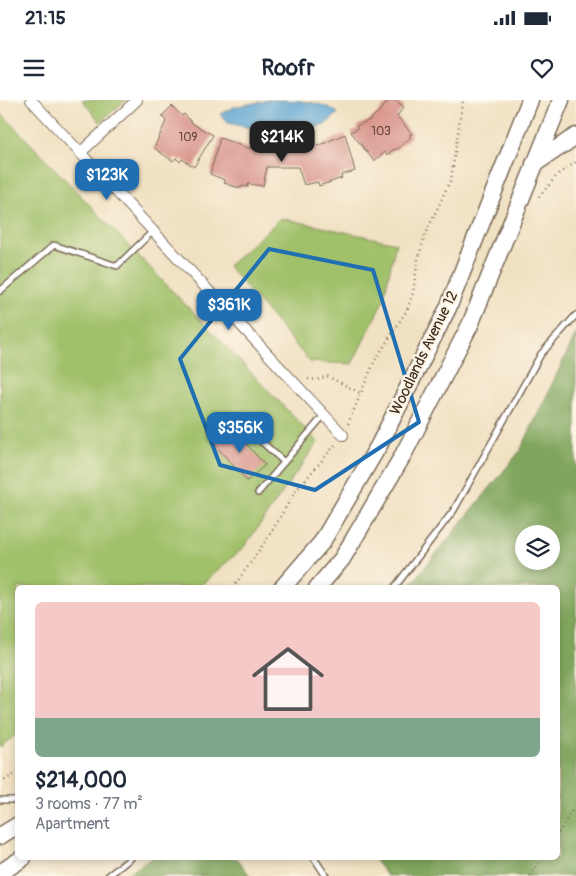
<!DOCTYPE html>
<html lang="en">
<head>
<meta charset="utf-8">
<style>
	body { margin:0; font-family:Pangolin,sans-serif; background:#f2f2f3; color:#1f2937; height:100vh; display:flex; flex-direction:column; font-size:19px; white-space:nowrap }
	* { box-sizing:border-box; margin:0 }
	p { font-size:16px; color:#747a83 }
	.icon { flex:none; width:28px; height:28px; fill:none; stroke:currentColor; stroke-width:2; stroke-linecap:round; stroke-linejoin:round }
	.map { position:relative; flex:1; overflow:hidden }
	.details { position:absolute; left:15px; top:485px; width:545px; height:275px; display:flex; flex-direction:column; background:#fff; border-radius:8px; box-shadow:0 2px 8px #0003 }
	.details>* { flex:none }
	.controls { position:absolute; left:515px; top:425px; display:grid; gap:10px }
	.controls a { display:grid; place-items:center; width:45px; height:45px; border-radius:50%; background:#fff; box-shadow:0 2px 8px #0003; font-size:25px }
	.price { position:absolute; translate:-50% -42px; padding:0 11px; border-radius:10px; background:#1f6fb2; color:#fff; font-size:16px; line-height:32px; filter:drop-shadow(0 1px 2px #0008) }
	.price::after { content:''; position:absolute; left:50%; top:30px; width:15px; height:11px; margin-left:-8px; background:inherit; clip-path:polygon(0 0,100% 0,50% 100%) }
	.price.current { background:#222; color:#fff }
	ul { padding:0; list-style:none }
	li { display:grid; align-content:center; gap:10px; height:265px; padding:0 20px }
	li span { display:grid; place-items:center; height:155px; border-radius:8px; color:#555 }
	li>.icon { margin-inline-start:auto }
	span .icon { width:90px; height:90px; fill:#fffc; stroke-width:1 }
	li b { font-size:21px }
	.status { display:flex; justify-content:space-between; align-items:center; height:35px; padding:0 25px; background:#fff; direction:ltr }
	.status svg { height:14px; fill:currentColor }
	header { display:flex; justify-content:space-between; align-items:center; height:65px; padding:0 20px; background:#fff; font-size:22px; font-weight:700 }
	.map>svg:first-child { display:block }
</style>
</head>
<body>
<div class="status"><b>21:15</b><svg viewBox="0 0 49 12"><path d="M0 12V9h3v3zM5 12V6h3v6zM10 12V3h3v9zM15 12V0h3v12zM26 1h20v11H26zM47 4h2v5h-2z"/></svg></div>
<header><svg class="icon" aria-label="menu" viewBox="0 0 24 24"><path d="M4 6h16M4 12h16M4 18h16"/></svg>Roofr<svg class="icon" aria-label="heart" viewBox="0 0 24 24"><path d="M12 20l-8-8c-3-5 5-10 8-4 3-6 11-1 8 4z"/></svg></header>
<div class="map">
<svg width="576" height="776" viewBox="0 0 576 776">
	<rect width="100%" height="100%" fill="#fcf5e5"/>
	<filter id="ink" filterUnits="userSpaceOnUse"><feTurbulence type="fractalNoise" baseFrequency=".02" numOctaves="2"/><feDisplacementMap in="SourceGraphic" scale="10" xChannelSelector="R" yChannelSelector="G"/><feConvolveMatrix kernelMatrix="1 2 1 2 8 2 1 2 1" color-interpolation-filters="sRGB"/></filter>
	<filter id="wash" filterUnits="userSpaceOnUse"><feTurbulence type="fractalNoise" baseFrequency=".0096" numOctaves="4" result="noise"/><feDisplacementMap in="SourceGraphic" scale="20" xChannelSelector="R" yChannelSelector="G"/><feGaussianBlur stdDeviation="1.12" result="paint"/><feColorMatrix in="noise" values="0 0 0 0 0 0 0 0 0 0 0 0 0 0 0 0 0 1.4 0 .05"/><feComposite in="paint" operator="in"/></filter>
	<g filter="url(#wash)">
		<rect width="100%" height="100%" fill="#f1e1c3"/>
		<g fill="#a0c069" stroke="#6e7544">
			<path d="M82,0H126L100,22Z"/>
			<path d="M0,12L318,342L244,447L199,487L18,488L17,634L0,647Z"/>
			<path d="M281,118L396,143L383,201L352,264L310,262L228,166Z"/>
		</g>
		<g fill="#80a65d" stroke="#5e683e" fill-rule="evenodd">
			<path d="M576,234V776H387L373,758H558V488L409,487L520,351ZM524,434H551V461H524Z"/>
			<path d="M152,758H237L250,776H124Z"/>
		</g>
		<path fill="#5ba4d2" stroke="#4b6778" d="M269,0C292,0 320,0 338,13L325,25L298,32L264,31L228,23L220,14L234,7Z"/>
		<g id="blocks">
			<g fill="#d79088">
				<path d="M390,0H395L404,7L397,16L412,34L409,35L411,37L396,50L394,49L387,55L385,52L374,61L351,32L358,28L356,26L370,20Z"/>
				<path d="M172,6L182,16L184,14L193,24L213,35L194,67L182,59L180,62L176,58L173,61L154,48L166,21L162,16Z"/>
				<path d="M345,34L355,71L341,75L342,78L319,86L318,82L304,85L298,67H267L263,86L248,84V87L242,86L241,88L229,85L224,82L225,80L210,74L220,38L247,48L287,51L320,45Z"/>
				<path d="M232,328L265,365L247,381L214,344Z"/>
			</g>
		</g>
	</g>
	<g filter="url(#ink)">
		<use href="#blocks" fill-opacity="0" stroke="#7b6a58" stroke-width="1"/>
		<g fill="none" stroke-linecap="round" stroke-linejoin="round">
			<g stroke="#7b6a58" stroke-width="8">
				<g id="service">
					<path d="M0,191L54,145L117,166L153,131"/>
					<path d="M240,322L284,362"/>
					<path d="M258,393L324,315"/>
					<path d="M394,488L454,410L541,254L576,215"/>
					<path d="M0,700H18"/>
					<path d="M314,758L326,776"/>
					<path d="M108,776L131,758"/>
				</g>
			</g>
			<g stroke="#7b6a58" stroke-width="12">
				<g id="minor">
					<path d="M31,0L343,335"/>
					<path d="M80,53L137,0"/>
				</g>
			</g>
			<g stroke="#7b6a58" stroke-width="19">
				<g id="primary">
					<path d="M534,64L576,36"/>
					<path d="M282,488L322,442L379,345L448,208L530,0"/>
					<path d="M317,488L342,459L402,357L470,225L561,0"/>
					<path d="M0,736L18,725"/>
					<path d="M0,773L23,758"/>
				</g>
			</g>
			<g stroke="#7b6a58" stroke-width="2.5" stroke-dasharray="1 4" stroke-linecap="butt">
				<path d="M539,97L558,74L576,62"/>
				<path d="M308,279L317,280L327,276L362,294"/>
				<path d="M348,324L374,262L407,210L413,193L418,159L425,135L451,79L463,0"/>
				<path d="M233,488L271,433L294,393L336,344"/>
				<path d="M0,683L18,672"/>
				<path d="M558,733L576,705"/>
				<path d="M530,776L542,758"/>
			</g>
			<use href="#service" stroke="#fff" stroke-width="5"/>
			<use href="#minor" stroke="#fff" stroke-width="10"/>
			<use href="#primary" stroke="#fff" stroke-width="16"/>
		</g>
	</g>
	<path fill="none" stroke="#1f6fb2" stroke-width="4" stroke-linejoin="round" d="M269,149L373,170L419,322L315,390L220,365L180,259Z"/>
	<g text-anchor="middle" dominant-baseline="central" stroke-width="5" stroke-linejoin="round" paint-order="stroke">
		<g font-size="12" fill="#624438">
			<text x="381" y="31">103</text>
			<text x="188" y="37">109</text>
		</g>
		<g font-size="15" fill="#3b2a1e" stroke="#fcf5e5">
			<text transform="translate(424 253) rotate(-64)">Woodlands Avenue 12</text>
		</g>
	</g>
</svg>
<div class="controls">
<a><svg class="icon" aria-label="layers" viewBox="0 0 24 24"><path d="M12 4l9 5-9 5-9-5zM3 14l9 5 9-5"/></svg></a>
</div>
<b class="price current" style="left:282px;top:63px">$214K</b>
<b class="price" style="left:107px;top:101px">$123K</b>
<b class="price" style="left:229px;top:231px">$361K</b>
<b class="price" style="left:240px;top:354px">$356K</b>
<section class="details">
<ul>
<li><span style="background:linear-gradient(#f6c9c9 75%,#7fa58c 0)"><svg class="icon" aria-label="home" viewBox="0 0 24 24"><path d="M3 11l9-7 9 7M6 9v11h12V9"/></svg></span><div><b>$214,000</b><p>3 rooms · 77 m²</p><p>Apartment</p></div></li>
</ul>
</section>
</div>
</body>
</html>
